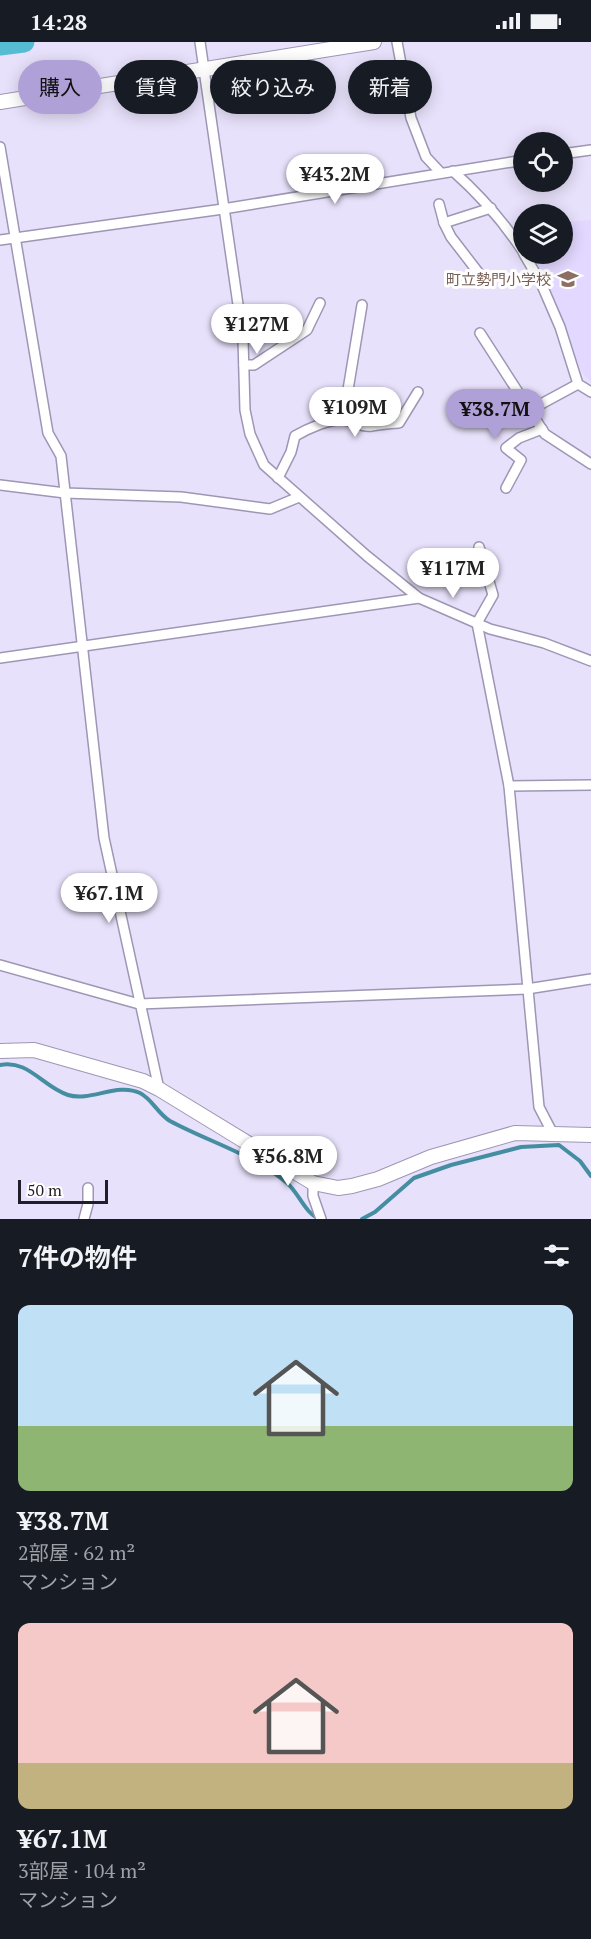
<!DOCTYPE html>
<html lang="ja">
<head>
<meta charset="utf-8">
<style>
	body { margin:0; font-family:"PT Serif","Noto Sans JP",serif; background:#20242c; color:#f1f3f6; height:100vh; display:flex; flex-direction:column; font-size:22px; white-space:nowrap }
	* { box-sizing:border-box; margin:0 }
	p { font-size:20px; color:#9ea1a6 }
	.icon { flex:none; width:33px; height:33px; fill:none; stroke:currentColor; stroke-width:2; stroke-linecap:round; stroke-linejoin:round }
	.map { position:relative; height:1177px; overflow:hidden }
	.details { display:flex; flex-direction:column; background:#171b24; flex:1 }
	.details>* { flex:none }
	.banner { position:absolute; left:18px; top:18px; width:555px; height:54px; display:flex; gap:12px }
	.buttons { position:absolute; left:513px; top:90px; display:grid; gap:12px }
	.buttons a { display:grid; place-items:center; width:60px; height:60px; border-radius:50%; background:#171b24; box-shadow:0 3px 15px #0003; font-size:30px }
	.scale { position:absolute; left:18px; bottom:15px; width:90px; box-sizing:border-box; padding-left:6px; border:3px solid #211e2a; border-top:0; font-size:16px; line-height:21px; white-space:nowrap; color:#211e2a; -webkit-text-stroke:4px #fff; paint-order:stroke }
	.price { position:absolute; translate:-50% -51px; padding:0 14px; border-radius:21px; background:#fff; color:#222; font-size:20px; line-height:39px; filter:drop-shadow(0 2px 3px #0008) }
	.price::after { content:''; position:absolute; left:50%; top:36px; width:18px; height:14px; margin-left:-9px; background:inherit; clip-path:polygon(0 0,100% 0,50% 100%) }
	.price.current { background:#b0a0d8; color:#111 }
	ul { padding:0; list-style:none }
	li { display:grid; align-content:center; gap:12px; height:318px; padding:0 18px }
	li span { display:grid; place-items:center; height:186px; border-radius:12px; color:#555 }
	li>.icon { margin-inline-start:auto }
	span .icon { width:108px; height:108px; fill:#fffc; stroke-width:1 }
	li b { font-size:26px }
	h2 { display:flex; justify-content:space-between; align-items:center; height:72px; padding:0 18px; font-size:26px }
	.tag { padding:0 21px; border-radius:27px; background:#171b24; box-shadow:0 3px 15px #0003; font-size:21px; line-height:54px }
	.tag.current { background:#b0a0d8; color:#111 }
	.status { display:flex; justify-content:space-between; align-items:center; height:42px; padding:0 30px; background:#171b24; direction:ltr }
	.status svg { height:16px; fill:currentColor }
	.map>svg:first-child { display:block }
</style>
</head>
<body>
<div class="status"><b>14:28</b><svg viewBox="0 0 49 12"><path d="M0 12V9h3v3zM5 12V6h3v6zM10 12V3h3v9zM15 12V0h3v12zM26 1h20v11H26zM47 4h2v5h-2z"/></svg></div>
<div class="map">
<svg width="591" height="1177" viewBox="0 0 591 1177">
	<rect width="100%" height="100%" fill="#e8e1fb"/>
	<path fill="#e3d8ff" d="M591,178V340L581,329L556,260L533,212H562L563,180Z"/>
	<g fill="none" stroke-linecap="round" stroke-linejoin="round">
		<g stroke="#458da0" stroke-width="4">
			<path d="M0,1023C28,1017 43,1045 68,1053C91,1060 117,1040 140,1051C152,1057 158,1072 170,1079C209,1100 253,1112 287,1141C299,1151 305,1172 320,1177"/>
			<path d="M362,1177L375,1170L414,1136L451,1123L521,1105L559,1103L580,1119L591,1134"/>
		</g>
		<path stroke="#55bcd3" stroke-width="21" d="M0,3L24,0"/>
		<g stroke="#9e96b4" stroke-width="12">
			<g id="street">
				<path d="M200,0L243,297L245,368L250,392L264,423L367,514L419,556L490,587L544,601L591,619"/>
				<path d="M397,0L411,76L426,115L441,131"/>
				<path d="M0,105L48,391L61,414L104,796L159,1047"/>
				<path d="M562,112L591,108"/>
				<path d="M453,129C481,154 504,180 524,211"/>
				<path d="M439,162L444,181"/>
				<path d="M0,198L223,167L524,118"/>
				<path d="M524,212L541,241L560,285L578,342L591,350"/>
				<path d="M481,234L451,195L444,181L491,166"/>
				<path d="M480,291L545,392L591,422"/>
				<path d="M244,323H254L307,288L320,261"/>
				<path d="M530,368L578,342"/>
				<path d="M343,378L362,263"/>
				<path d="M278,436L291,410L295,394C307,387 331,376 344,378C354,379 361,386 372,384C382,383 387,381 399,381L418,350"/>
				<path d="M0,443L65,451L181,455L270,467L299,455"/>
				<path d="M506,446L521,418L506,406L519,396L542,387"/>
				<path d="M479,505L493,553L477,581L509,744L539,1065L552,1090"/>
				<path d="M0,616L419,556"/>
				<path d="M509,744L591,743"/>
				<path d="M0,923L139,962L527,947L591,937"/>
				<path d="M313,1141V1154L321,1177"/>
				<path d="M84,1177L88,1162V1146"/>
			</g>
		</g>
		<g stroke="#9e96b4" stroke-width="16">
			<g id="secondary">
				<path d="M0,60L374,0"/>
				<path d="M0,1009L34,1008L143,1039L159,1047L313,1141L338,1146L352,1144L378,1137L431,1115L515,1091L591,1093"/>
			</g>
		</g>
		<use href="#street" stroke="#fff" stroke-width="9"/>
		<use href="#secondary" stroke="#fff" stroke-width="14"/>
	</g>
	<defs>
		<g id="school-bare" transform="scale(1.62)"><path d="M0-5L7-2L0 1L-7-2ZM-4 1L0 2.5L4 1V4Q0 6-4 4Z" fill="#8d6e63" stroke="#fff" stroke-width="2.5" paint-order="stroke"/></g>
	</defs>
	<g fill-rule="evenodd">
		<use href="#school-bare" x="568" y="237"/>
	</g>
	<g text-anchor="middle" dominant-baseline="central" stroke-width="6" stroke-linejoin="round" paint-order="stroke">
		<g font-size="15" fill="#785e54" stroke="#fff" text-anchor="end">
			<text x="551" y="237">町立勢門小学校</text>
		</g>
	</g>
</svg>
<div class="buttons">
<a><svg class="icon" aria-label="locate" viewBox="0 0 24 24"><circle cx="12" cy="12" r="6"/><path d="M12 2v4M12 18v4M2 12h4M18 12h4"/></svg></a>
<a><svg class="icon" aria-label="layers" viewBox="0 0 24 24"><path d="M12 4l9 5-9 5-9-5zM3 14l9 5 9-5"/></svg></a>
</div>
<div class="scale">50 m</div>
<b class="price" style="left:335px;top:163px">¥43.2M</b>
<b class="price" style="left:257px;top:313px">¥127M</b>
<b class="price" style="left:355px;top:396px">¥109M</b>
<b class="price current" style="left:495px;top:398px">¥38.7M</b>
<b class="price" style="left:453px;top:557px">¥117M</b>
<b class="price" style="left:109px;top:882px">¥67.1M</b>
<b class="price" style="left:288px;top:1145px">¥56.8M</b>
<div class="banner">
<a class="tag current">購入</a>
<a class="tag">賃貸</a>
<a class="tag">絞り込み</a>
<a class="tag">新着</a>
</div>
</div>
<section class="details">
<h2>7件の物件<svg class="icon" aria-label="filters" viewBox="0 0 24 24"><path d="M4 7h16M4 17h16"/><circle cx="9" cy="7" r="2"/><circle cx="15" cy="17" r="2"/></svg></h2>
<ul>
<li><span style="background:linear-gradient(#bfe0f5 65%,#8fb573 0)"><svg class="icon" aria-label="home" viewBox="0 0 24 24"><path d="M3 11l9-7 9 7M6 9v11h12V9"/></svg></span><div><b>¥38.7M</b><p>2部屋 · 62 m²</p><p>マンション</p></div></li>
<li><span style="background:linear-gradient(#f6c9c9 75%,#c2b280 0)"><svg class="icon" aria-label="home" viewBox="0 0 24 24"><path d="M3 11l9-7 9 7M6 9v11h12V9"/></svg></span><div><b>¥67.1M</b><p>3部屋 · 104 m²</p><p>マンション</p></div></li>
</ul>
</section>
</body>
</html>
